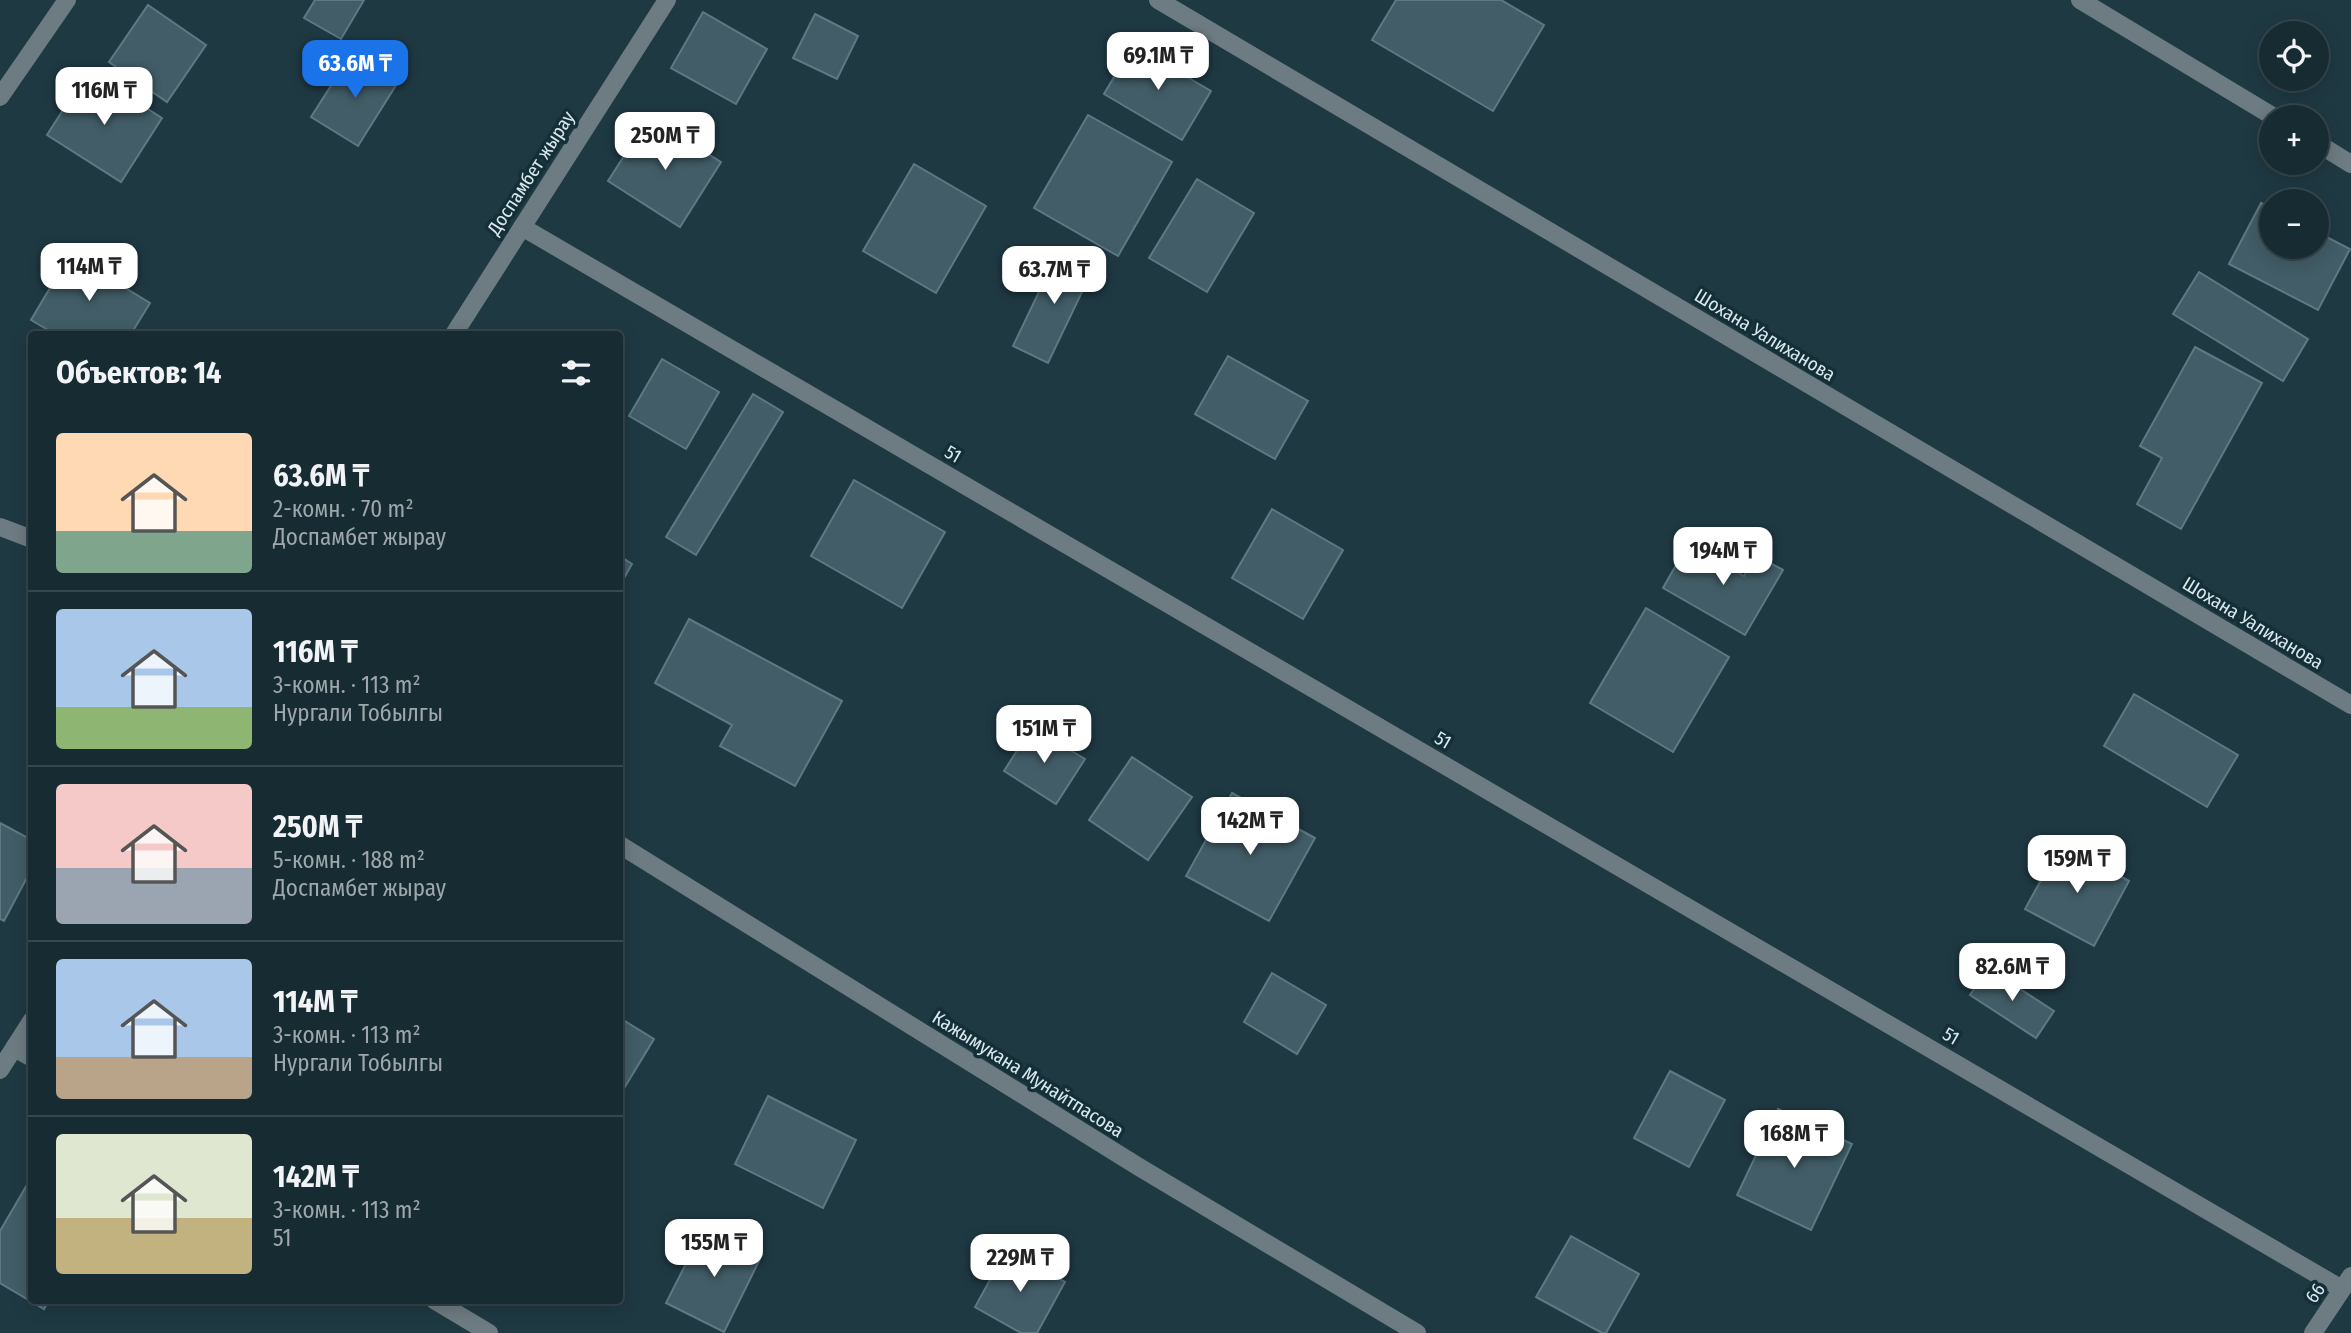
<!DOCTYPE html>
<html lang="ru">
<head>
<meta charset="utf-8">
<style>
	body { margin:0; font-family:"Fira Sans Condensed",sans-serif; background:#24373e; color:#f1f3f6; height:100vh; display:flex; flex-direction:column; font-size:26px; white-space:nowrap }
	* { box-sizing:border-box; margin:0 }
	p { font-size:23px; color:#9ea7ac }
	.icon { flex:none; width:38px; height:38px; fill:none; stroke:currentColor; stroke-width:2; stroke-linecap:round; stroke-linejoin:round }
	.map { position:relative; flex:1; overflow:hidden }
	.details { position:absolute; left:28px; top:331px; width:595px; height:973px; display:flex; flex-direction:column; background:#172b32; border-radius:7px; box-shadow:0 4px 18px #0003,0 0 0 2px #36474d }
	.details>* { flex:none }
	.fabs { position:absolute; left:2259px; top:21px; display:grid; gap:14px }
	.fabs a { display:grid; place-items:center; width:70px; height:70px; border-radius:50%; background:#172b32; box-shadow:0 4px 18px #0003,0 0 0 2px #36474d; font-size:35px }
	.price { position:absolute; translate:-50% -60px; padding:0 16px; border-radius:14px; background:#fff; color:#222; font-size:23px; line-height:46px; filter:drop-shadow(0 2px 4px #0008) }
	.price::after { content:''; position:absolute; left:50%; top:42px; width:21px; height:16px; margin-left:-10px; background:inherit; clip-path:polygon(0 0,100% 0,50% 100%) }
	.price.on { background:#1a73e8; color:#fff }
	ul { padding:0; list-style:none }
	li { display:flex; align-items:center; gap:21px; height:175px; padding:0 28px }
	li+li { border-top:2px solid #36474d }
	li span { display:grid; place-items:center; flex:none; width:196px; height:140px; border-radius:7px; color:#555 }
	li>.icon { margin-inline-start:auto }
	span .icon { width:84px; height:84px; fill:#fffc; stroke-width:1 }
	li b { font-size:30px }
	h2 { display:flex; justify-content:space-between; align-items:center; height:84px; padding:0 28px; font-size:30px }
	.map>svg:first-child { display:block }
</style>
</head>
<body>
<div class="map">
<svg width="2351" height="1333" viewBox="0 0 2351 1333">
	<rect width="100%" height="100%" fill="#1f3943"/>
	<g fill="#425d67" stroke="#5e7984" stroke-width="2">
		<path d="M315,0H364L341,39L304,18Z"/>
		<path d="M1396,0H1501L1544,25L1493,111L1372,40Z"/>
		<path d="M148,5L206,45L167,102L109,62Z"/>
		<path d="M703,12L767,49L736,104L671,68Z"/>
		<path d="M815,14L858,36L837,79L793,58Z"/>
		<path d="M1133,45L1211,91L1182,140L1104,94Z"/>
		<path d="M352,53L398,82L358,146L311,117Z"/>
		<path d="M88,71L162,118L121,182L47,135Z"/>
		<path d="M1088,115L1172,162L1118,256L1034,208Z"/>
		<path d="M649,117L721,162L680,227L608,181Z"/>
		<path d="M914,164L986,206L936,293L863,251Z"/>
		<path d="M1197,179L1254,213L1207,292L1149,258Z"/>
		<path d="M2261,203L2272,208V247H2317V232L2350,249L2318,310L2229,264Z"/>
		<path d="M1059,250L1094,267L1048,363L1013,346Z"/>
		<path d="M70,254L150,303L131,334H55L31,320Z"/>
		<path d="M2199,272L2308,339L2283,381L2173,314Z"/>
		<path d="M2195,347L2262,383L2181,529L2137,504L2162,458L2140,446Z"/>
		<path d="M1228,356L1308,401L1275,459L1195,414Z"/>
		<path d="M662,359L719,392L686,449L629,416Z"/>
		<path d="M753,394L783,412L696,555L666,537Z"/>
		<path d="M854,480L945,532L902,608L811,556Z"/>
		<path d="M1272,509L1343,550L1303,619L1232,578Z"/>
		<path d="M1688,544L1744,576L1756,555L1783,570L1745,635L1663,588Z"/>
		<path d="M620,556L632,564L620,585Z"/>
		<path d="M1646,608L1729,657L1673,752L1590,703Z"/>
		<path d="M689,619L842,701L795,786L720,746L732,725L655,683Z"/>
		<path d="M2134,694L2238,755L2207,807L2104,746Z"/>
		<path d="M1032,727L1085,759L1056,804L1004,771Z"/>
		<path d="M1132,757L1192,797L1148,860L1089,820Z"/>
		<path d="M1232,793L1315,838L1269,921L1186,876Z"/>
		<path d="M0,823L32,840V868L4,921L0,919Z"/>
		<path d="M2061,844L2129,881L2094,946L2025,909Z"/>
		<path d="M1988,968L2054,1011L2036,1038L1970,995Z"/>
		<path d="M1272,973L1326,1005L1297,1054L1244,1022Z"/>
		<path d="M620,1018L654,1039L620,1095Z"/>
		<path d="M1670,1071L1725,1100L1689,1167L1634,1138Z"/>
		<path d="M768,1096L856,1140L823,1208L735,1164Z"/>
		<path d="M1778,1109L1852,1144L1811,1230L1737,1195Z"/>
		<path d="M28,1183L32,1185V1300H49L44,1309L0,1283V1231Z"/>
		<path d="M705,1226L762,1255L724,1332L666,1303Z"/>
		<path d="M1571,1236L1639,1274L1606,1333H1602L1536,1297Z"/>
		<path d="M1007,1249L1065,1282L1037,1333H1021L975,1307Z"/>
	</g>
	<g fill="none" stroke-linecap="round" stroke-linejoin="round">
		<g stroke="#6d7c82" stroke-width="18">
			<path d="M1158,0L2351,705"/>
			<path d="M2080,0L2274,117"/>
			<path d="M0,97L67,0"/>
			<path d="M2317,143L2351,164"/>
			<path d="M522,227L2342,1289"/>
			<path d="M454,334L667,0"/>
			<path d="M0,527L32,539"/>
			<path d="M620,845L1139,1167L1417,1333"/>
			<path d="M14,1048L32,1058"/>
			<path d="M0,1070L32,1020"/>
			<path d="M434,1300L489,1333"/>
			<path d="M2313,1333L2351,1276"/>
		</g>
	</g>
	<g text-anchor="middle" dominant-baseline="central" stroke-width="7" stroke-linejoin="round" paint-order="stroke">
		<g font-size="19" fill="#dae9ef" stroke="#142f38">
			<text transform="translate(531 173) rotate(-57)">Доспамбет жырау</text>
			<text transform="translate(1765 335) rotate(31)">Шохана Уалиханова</text>
			<text transform="translate(953 454) rotate(30)">51</text>
			<text transform="translate(2253 623) rotate(31)">Шохана Уалиханова</text>
			<text transform="translate(1443 740) rotate(30)">51</text>
			<text transform="translate(1951 1036) rotate(30)">51</text>
			<text transform="translate(1028 1074) rotate(32)">Кажымукана Мунайтпасова</text>
			<text transform="translate(2315 1293) rotate(-56)">66</text>
		</g>
	</g>
</svg>
<div class="fabs">
<a><svg class="icon" aria-label="locate" viewBox="0 0 24 24"><circle cx="12" cy="12" r="6"/><path d="M12 2v4M12 18v4M2 12h4M18 12h4"/></svg></a>
<a>+</a>
<a>−</a>
</div>
<b class="price" style="left:1158px;top:92px">69.1M ₸</b>
<b class="price on" style="left:355px;top:100px">63.6M ₸</b>
<b class="price" style="left:104px;top:127px">116M ₸</b>
<b class="price" style="left:665px;top:172px">250M ₸</b>
<b class="price" style="left:89px;top:303px">114M ₸</b>
<b class="price" style="left:1054px;top:306px">63.7M ₸</b>
<b class="price" style="left:1723px;top:587px">194M ₸</b>
<b class="price" style="left:1044px;top:765px">151M ₸</b>
<b class="price" style="left:1250px;top:857px">142M ₸</b>
<b class="price" style="left:2077px;top:895px">159M ₸</b>
<b class="price" style="left:2012px;top:1003px">82.6M ₸</b>
<b class="price" style="left:1794px;top:1170px">168M ₸</b>
<b class="price" style="left:714px;top:1279px">155M ₸</b>
<b class="price" style="left:1020px;top:1294px">229M ₸</b>
<section class="details">
<h2>Объектов: 14<svg class="icon" aria-label="filters" viewBox="0 0 24 24"><path d="M4 7h16M4 17h16"/><circle cx="9" cy="7" r="2"/><circle cx="15" cy="17" r="2"/></svg></h2>
<ul>
<li><span style="background:linear-gradient(#ffd9b3 70%,#7fa58c 0)"><svg class="icon" aria-label="home" viewBox="0 0 24 24"><path d="M3 11l9-7 9 7M6 9v11h12V9"/></svg></span><div><b>63.6M ₸</b><p>2-комн. · 70 m²</p><p>Доспамбет жырау</p></div></li>
<li><span style="background:linear-gradient(#a9c7e8 70%,#8fb573 0)"><svg class="icon" aria-label="home" viewBox="0 0 24 24"><path d="M3 11l9-7 9 7M6 9v11h12V9"/></svg></span><div><b>116M ₸</b><p>3-комн. · 113 m²</p><p>Нургали Тобылгы</p></div></li>
<li><span style="background:linear-gradient(#f6c9c9 60%,#9aa5b1 0)"><svg class="icon" aria-label="home" viewBox="0 0 24 24"><path d="M3 11l9-7 9 7M6 9v11h12V9"/></svg></span><div><b>250M ₸</b><p>5-комн. · 188 m²</p><p>Доспамбет жырау</p></div></li>
<li><span style="background:linear-gradient(#a9c7e8 70%,#b9a48a 0)"><svg class="icon" aria-label="home" viewBox="0 0 24 24"><path d="M3 11l9-7 9 7M6 9v11h12V9"/></svg></span><div><b>114M ₸</b><p>3-комн. · 113 m²</p><p>Нургали Тобылгы</p></div></li>
<li><span style="background:linear-gradient(#dfe7d0 60%,#c2b280 0)"><svg class="icon" aria-label="home" viewBox="0 0 24 24"><path d="M3 11l9-7 9 7M6 9v11h12V9"/></svg></span><div><b>142M ₸</b><p>3-комн. · 113 m²</p><p>51</p></div></li>
</ul>
</section>
</div>
</body>
</html>
